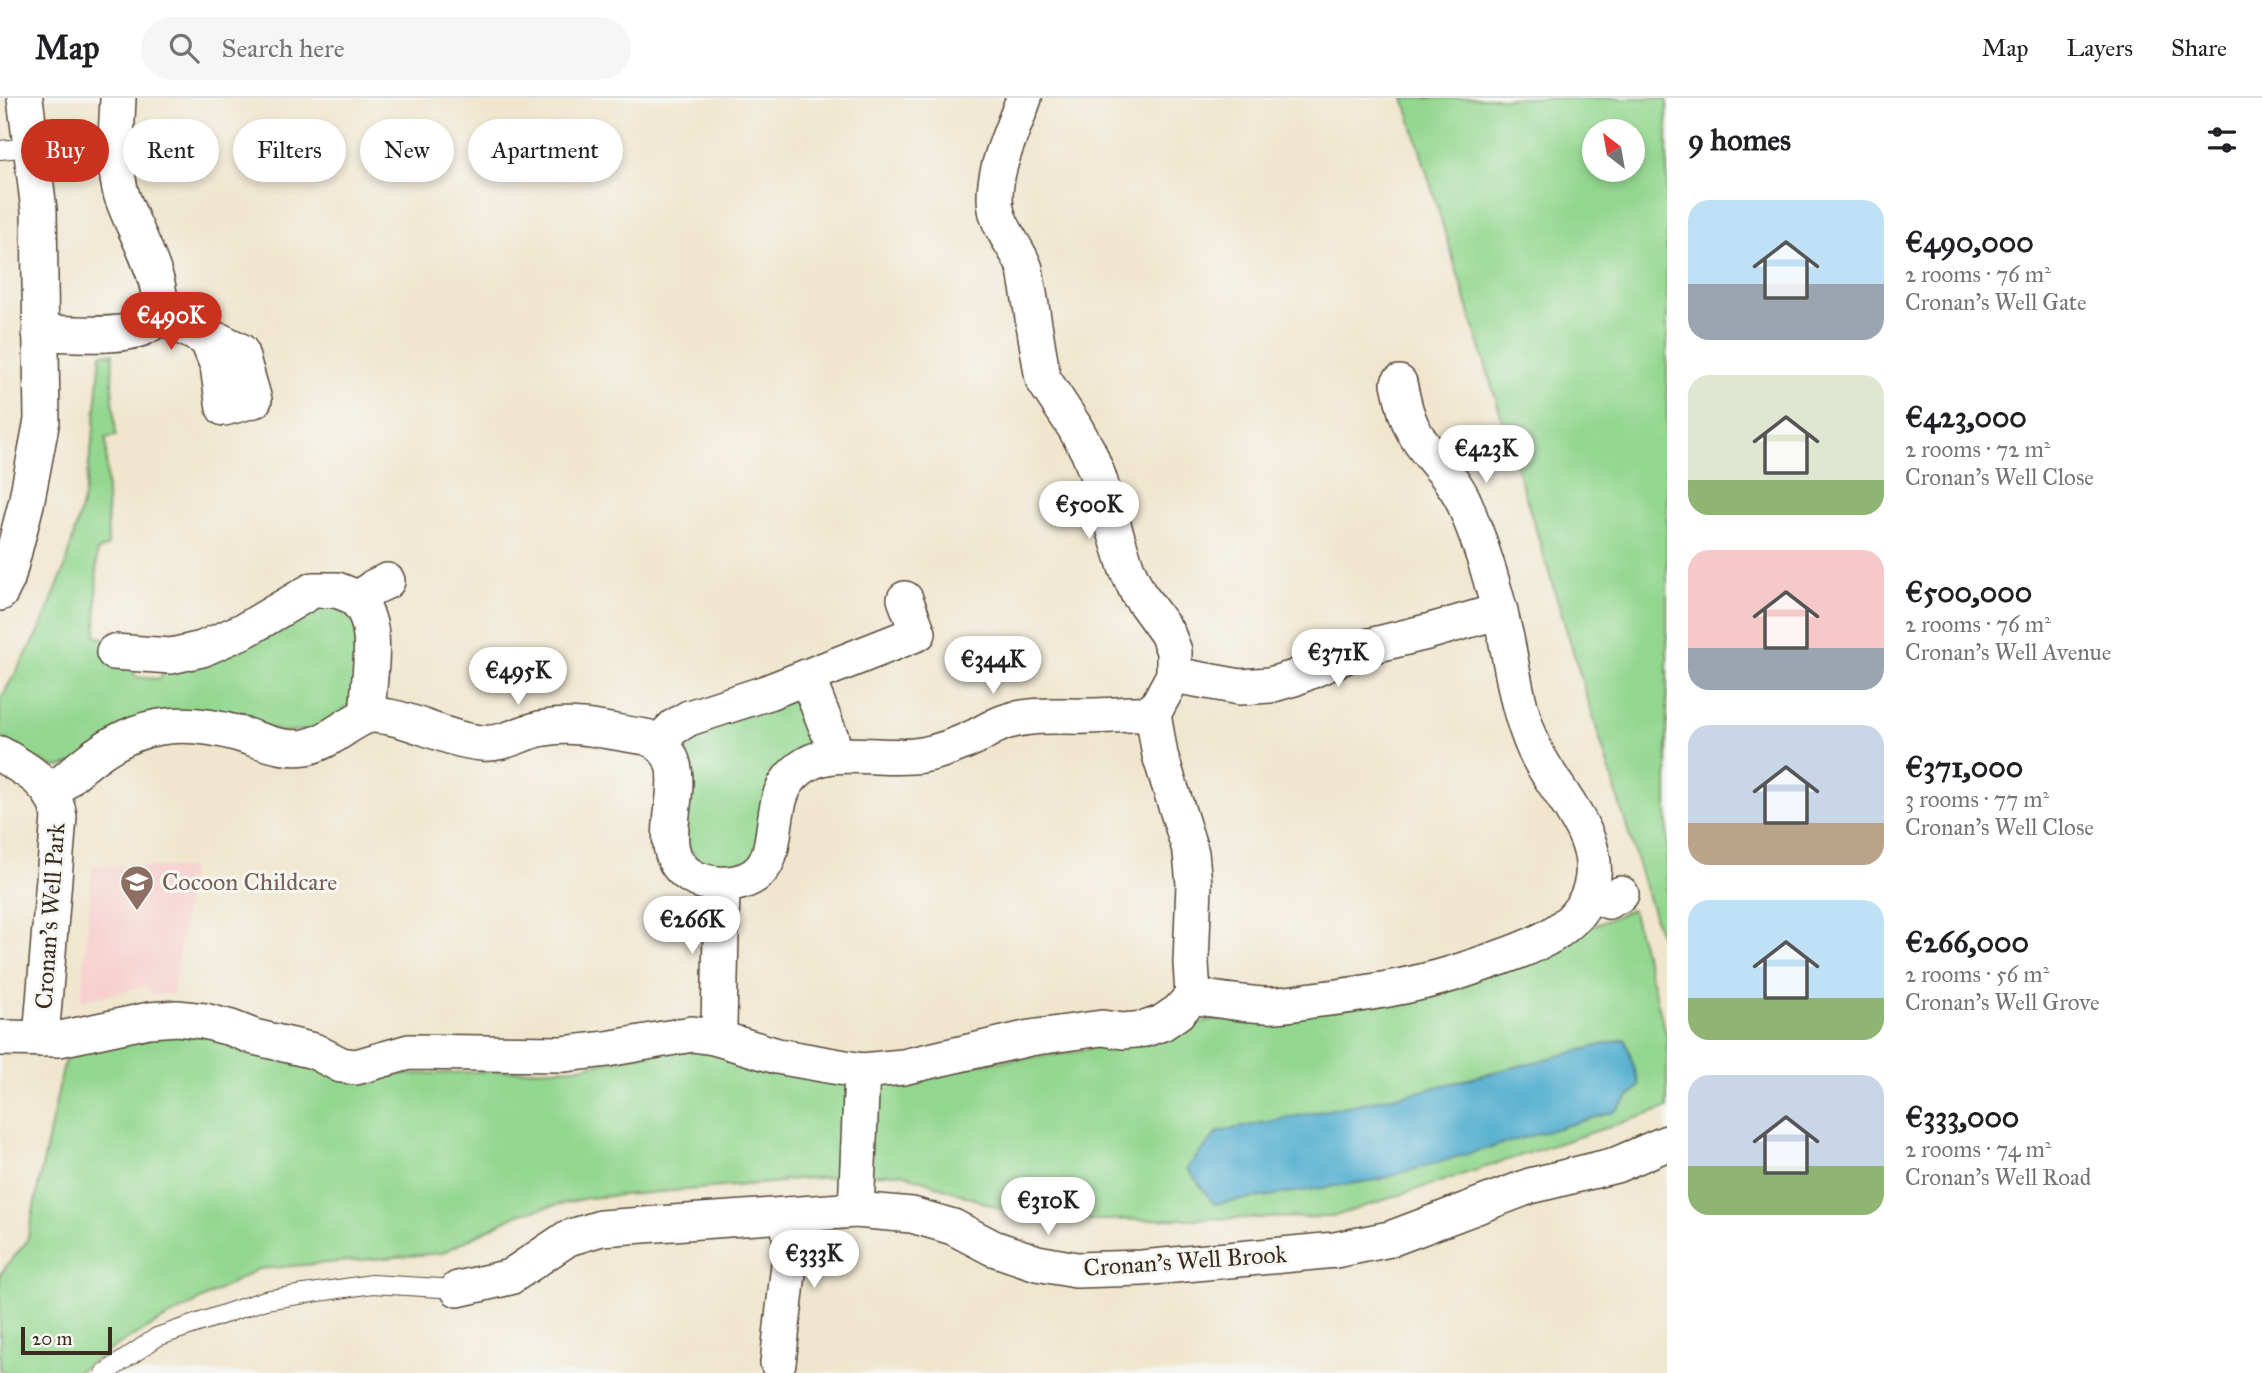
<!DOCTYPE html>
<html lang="en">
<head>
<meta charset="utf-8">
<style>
	body { margin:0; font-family:"IM FELL Great Primer",serif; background:#f6f6f6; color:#202124; height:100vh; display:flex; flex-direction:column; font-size:26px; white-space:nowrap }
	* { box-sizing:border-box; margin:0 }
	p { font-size:23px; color:#757577 }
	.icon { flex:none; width:38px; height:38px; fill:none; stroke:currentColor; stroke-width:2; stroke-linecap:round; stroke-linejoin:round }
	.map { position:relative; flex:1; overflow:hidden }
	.drawer { display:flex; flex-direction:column; background:#fff; width:595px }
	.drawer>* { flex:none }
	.hud { position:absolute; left:21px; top:21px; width:665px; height:63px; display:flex; gap:14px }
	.needle { width:46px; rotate:329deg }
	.buttons { position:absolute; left:1582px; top:21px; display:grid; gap:14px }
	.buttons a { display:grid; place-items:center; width:63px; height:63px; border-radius:50%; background:#fff; box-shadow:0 4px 10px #0003; font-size:35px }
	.scale { position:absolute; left:21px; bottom:18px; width:91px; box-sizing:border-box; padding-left:7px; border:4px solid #3b2a1e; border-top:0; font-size:19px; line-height:24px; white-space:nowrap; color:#3b2a1e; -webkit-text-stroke:5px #f6f6f2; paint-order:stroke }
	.price { position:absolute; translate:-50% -60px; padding:0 16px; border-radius:24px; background:#fff; color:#222; font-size:23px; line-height:46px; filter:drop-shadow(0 2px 4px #0008) }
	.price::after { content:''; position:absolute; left:50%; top:42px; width:21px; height:16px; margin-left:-10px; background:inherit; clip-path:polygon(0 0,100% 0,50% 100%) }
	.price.current { background:#c8321e; color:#fff }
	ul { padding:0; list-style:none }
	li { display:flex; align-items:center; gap:21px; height:175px; padding:0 21px }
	li span { display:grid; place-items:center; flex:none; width:196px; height:140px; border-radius:21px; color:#555 }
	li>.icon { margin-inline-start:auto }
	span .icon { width:84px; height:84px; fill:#fffc; stroke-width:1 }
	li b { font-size:30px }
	h2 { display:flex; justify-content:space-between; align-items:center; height:84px; padding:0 21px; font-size:30px }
	.chip { padding:0 24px; border-radius:32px; background:#fff; box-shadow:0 4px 10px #0003; font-size:24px; line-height:63px }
	.chip.current { background:#c8321e; color:#fff }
	header { display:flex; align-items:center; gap:42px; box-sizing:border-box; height:98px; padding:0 35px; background:#fff; border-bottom:2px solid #e0e0e0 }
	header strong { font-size:33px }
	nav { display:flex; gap:38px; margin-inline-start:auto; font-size:24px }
	.search { width:490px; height:63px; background:#f6f6f6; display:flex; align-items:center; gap:18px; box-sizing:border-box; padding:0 24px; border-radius:38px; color:#757577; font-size:26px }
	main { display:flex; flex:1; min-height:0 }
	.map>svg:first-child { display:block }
</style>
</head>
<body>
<header>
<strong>Map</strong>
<div class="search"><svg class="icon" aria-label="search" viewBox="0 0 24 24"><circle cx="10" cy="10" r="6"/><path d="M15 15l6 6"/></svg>Search here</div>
<nav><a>Map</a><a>Layers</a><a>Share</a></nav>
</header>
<main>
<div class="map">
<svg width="1667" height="1275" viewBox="0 0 1667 1275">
	<rect width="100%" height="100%" fill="#f6f6f2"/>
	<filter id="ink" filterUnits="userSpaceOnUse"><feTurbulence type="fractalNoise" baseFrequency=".0143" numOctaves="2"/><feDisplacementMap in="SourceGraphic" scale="14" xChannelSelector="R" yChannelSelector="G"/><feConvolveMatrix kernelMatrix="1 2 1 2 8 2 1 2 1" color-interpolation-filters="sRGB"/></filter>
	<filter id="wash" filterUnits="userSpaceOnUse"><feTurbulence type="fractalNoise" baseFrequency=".00686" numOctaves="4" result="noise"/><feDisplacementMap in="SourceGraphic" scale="28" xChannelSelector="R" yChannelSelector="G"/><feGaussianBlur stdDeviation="1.57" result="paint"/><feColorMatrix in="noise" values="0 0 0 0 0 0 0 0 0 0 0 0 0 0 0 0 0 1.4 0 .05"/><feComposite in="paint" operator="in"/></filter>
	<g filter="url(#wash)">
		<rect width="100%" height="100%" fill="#f0e6ce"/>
		<path fill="#f7d0ce" d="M93,767L191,771L173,896L153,897L146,888L81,903Z"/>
		<g fill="#93d78f" stroke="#678056" stroke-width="2" fill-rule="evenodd">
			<path d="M1404,0H1667V837L1660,838ZM1594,33H1633V72H1594Z"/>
			<path d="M113,255L112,288L116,338L106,340L108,448L97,453L96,539L114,541L136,579L160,581L166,571L322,502L356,520L359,579L350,605L336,622L319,631L282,634L242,621L59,669C43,669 15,647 0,638V602L39,534L65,469L84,399L94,331L101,256Z"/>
			<path d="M792,600L802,602L819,637L752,761C727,776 695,773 687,742L684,645L688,637Z"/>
			<path d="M1632,811L1667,939V1010L1332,1119L1035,1123L902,1075L782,1082V1084L587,1100L518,1116L442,1155L258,1171L127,1241L75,1275H0V1176L27,1143L69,941L191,929L350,979L576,970L694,946L829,985L1073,954L1225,919L1437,898Z"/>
		</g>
		<path fill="#50adcf" stroke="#466c76" stroke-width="2" d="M1625,941L1640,988L1614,1014L1377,1082L1214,1106L1187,1070L1218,1034L1417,994Z"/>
	</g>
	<g filter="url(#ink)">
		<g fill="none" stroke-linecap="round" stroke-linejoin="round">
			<g stroke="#564638" stroke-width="20">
				<g id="lane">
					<path d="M0,52L31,49"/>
					<path d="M105,1275L157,1239L265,1202L372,1186L458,1191"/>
				</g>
			</g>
			<g stroke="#564638" stroke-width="38">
				<g id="street">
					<path d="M1024,0C1013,33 990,75 996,111C1000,133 1018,150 1025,171L1043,281L1074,328L1088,353L1098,378L1126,469L1138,495L1167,535L1174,553V577L1153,616L1160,657L1191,755L1194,786L1191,865L1193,898"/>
					<path d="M158,217L207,241L220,243L240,253L254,302L224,310L218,268L207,241"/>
					<path d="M40,235C66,235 132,242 151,225C180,200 126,123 120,91C113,62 117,30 118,0"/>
					<path d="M0,495L7,481L26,406L42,322L39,112L25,0"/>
					<path d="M114,554L171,558L202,551L247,531L313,492H337L352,498L357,503L374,489L387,483"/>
					<path d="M1174,577L1240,589L1270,587L1294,580L1366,549L1427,534L1500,513"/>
					<path d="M807,579L831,640L834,657"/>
					<path d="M368,617C406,616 443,642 482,645C506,647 522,633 545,630C578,624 614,635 646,639C712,663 636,751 694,780C718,791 757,789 768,760C780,726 768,689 807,666C836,649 887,663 922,657C940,654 960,646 977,638C986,633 996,627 1005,624C1034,615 1061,619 1089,618C1111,618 1131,615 1153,616"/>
					<path d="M659,644L674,629L689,620L766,595L918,535L905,501"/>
					<path d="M0,656C27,672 55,686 59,719L41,941"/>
					<path d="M52,695C111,638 155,612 239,636C260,642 283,653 306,649C330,644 346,626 368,617C366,584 383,529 357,503"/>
					<path d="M1590,793L1608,803L1621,796"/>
					<path d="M1193,898C1217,902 1242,906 1266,907C1282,908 1298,904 1313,902C1367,896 1423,887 1473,869C1515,854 1578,839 1591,789C1605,739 1555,695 1535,652C1518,614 1514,580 1506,540C1496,494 1482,448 1464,404C1453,379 1432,362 1418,340C1407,324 1403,304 1399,285"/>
					<path d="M714,939L719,928L722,788"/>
					<path d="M0,940L60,941L149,922L177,920L204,923L231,930L254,939L314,953L341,967L356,969L409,954L563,956L607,951L692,936L714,939L777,958L862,973L903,969L1030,940L1080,933L1102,930L1123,933L1145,931L1162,925L1178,914L1193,898"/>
					<path d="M856,1112L862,973"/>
					<path d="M458,1191L510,1179L568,1140L601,1130L856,1112L912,1117L953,1129L993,1150L1037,1165L1076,1172L1142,1170L1335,1152L1390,1141L1530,1088L1616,1067L1667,1045"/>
					<path d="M778,1265L791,1148L788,1117"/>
				</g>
			</g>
			<use href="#lane" stroke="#fff" stroke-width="18"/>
			<use href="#street" stroke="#fff" stroke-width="35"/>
		</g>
	</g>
	<defs>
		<g id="school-pin" transform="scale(1.75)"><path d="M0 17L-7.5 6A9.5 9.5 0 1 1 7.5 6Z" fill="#8d6e63" stroke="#f6f6f2"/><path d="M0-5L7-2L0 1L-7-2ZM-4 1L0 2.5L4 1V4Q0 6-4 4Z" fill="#fff"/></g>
	</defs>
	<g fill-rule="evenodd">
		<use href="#school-pin" x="137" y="784"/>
	</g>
	<g text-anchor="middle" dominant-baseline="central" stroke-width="6" stroke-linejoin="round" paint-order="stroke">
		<g font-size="24" fill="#785e54" stroke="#f6f6f2" text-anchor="start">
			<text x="162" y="784">Cocoon Childcare</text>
		</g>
		<g font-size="24" fill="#3b2a1e" stroke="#f6f6f2">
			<text transform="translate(50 818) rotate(-86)">Cronan's Well Park</text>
			<text transform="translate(1185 1163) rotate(-4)">Cronan's Well Brook</text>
		</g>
	</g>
</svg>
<div class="buttons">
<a><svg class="needle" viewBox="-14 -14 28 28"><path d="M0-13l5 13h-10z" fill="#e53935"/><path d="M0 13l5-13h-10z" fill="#757577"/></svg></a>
</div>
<div class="scale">20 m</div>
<b class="price current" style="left:171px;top:254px">€490K</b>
<b class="price" style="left:1486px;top:387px">€423K</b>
<b class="price" style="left:1089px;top:443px">€500K</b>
<b class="price" style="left:1338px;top:591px">€371K</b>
<b class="price" style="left:993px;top:598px">€344K</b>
<b class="price" style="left:518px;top:609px">€495K</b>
<b class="price" style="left:692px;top:858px">€266K</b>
<b class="price" style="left:1048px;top:1139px">€310K</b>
<b class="price" style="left:814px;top:1192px">€333K</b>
<div class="hud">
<a class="chip current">Buy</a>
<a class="chip">Rent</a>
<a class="chip">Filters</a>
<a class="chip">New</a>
<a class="chip">Apartment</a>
</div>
</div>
<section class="drawer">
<h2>9 homes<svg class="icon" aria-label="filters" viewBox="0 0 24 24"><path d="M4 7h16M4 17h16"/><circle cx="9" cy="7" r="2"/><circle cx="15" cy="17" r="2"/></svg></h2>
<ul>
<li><span style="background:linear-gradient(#bfe0f5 60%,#9aa5b1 0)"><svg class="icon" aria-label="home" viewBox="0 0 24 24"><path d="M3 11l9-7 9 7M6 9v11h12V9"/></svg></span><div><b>€490,000</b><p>2 rooms · 76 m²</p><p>Cronan's Well Gate</p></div></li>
<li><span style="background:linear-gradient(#dfe7d0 75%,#8fb573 0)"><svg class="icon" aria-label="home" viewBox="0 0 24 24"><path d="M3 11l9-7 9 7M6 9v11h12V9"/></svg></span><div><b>€423,000</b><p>2 rooms · 72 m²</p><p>Cronan's Well Close</p></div></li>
<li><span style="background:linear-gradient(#f6c9c9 70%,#9aa5b1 0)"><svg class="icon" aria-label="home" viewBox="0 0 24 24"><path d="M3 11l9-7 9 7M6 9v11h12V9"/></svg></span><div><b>€500,000</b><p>2 rooms · 76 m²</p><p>Cronan's Well Avenue</p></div></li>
<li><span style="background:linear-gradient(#c9d6e8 70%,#b9a48a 0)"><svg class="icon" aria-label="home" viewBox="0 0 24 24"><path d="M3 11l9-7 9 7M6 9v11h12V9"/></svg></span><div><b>€371,000</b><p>3 rooms · 77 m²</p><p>Cronan's Well Close</p></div></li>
<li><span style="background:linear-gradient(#bfe0f5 70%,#8fb573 0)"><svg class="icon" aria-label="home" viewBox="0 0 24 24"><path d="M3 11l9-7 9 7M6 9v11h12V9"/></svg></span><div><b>€266,000</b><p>2 rooms · 56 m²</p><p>Cronan's Well Grove</p></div></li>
<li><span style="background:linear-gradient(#c9d6e8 65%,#8fb573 0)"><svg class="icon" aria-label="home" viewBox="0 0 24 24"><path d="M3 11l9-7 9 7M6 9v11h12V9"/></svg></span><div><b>€333,000</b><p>2 rooms · 74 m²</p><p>Cronan's Well Road</p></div></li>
</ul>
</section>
</main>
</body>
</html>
